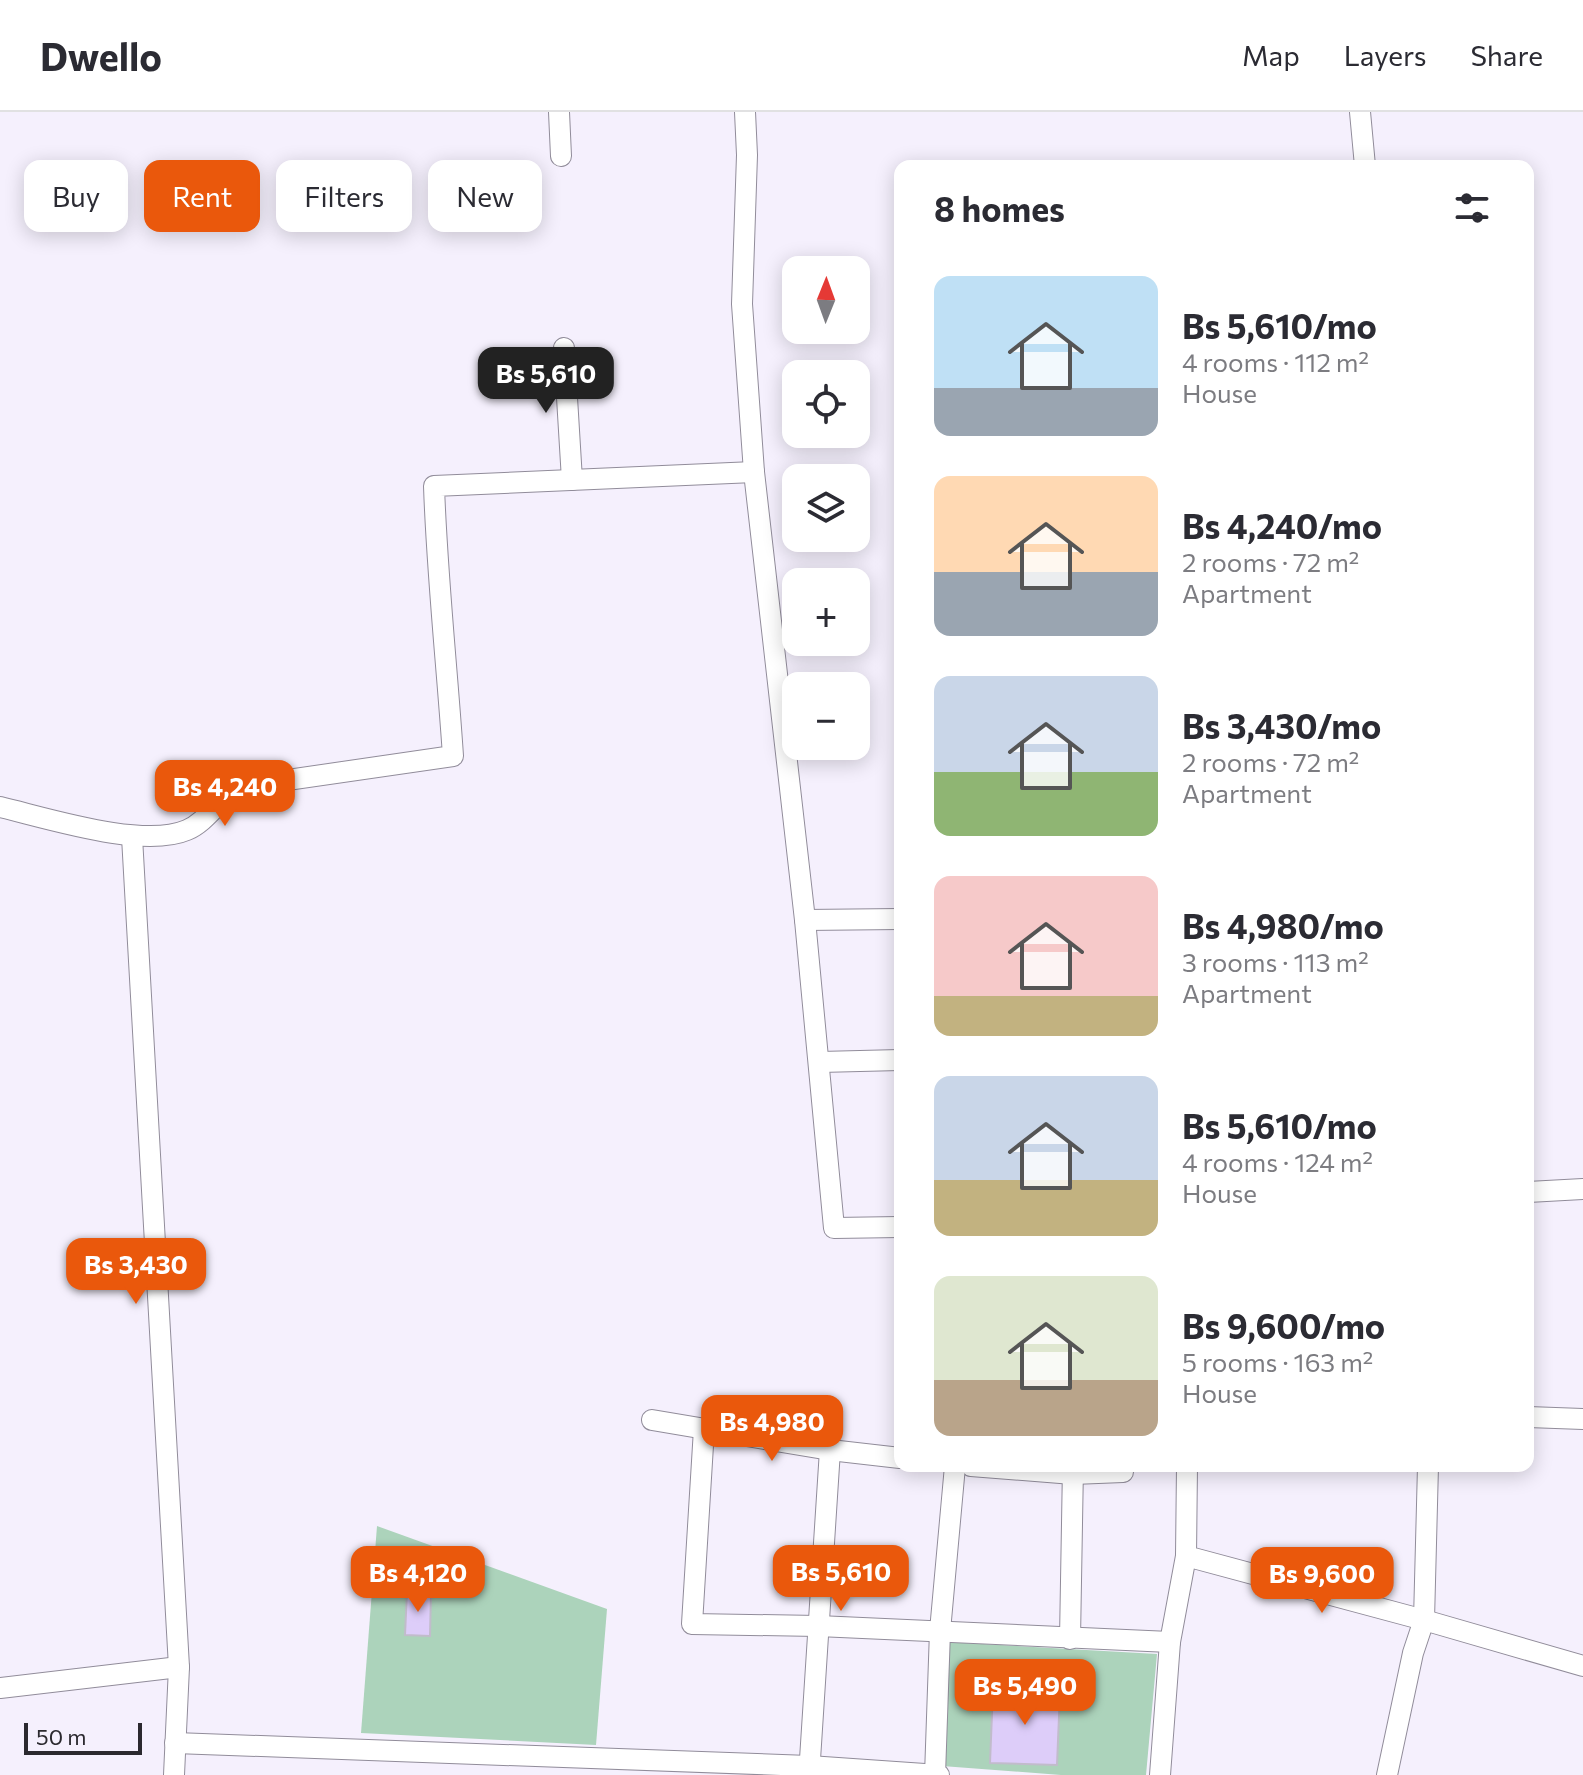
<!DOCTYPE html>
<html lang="en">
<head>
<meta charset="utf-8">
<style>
	body { margin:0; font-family:Commissioner,sans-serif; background:#f7f7f7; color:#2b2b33; height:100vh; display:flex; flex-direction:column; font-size:30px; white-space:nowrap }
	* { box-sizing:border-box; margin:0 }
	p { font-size:26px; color:#7c7c81 }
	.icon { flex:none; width:44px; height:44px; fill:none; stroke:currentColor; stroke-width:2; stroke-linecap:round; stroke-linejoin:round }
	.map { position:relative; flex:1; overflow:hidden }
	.details { position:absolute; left:894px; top:48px; width:640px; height:1312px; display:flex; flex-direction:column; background:#fff; border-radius:16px; box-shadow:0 4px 20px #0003 }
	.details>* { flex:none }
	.banner { position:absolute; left:24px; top:48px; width:750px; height:72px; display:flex; gap:16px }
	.needle { width:52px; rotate:1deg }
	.tools { position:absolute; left:782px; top:144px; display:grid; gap:16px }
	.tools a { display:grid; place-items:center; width:88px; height:88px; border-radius:16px; background:#fff; box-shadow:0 4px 20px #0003; font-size:40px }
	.scale { position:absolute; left:24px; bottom:20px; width:118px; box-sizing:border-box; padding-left:8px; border:4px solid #2b292f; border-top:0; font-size:22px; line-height:28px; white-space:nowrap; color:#2b292f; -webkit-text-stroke:6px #f5f0fd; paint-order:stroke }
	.price { position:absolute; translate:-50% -68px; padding:0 18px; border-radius:16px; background:#ea580c; color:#fff; font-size:26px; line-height:52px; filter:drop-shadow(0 2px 4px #0008) }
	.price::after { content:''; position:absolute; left:50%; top:48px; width:24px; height:18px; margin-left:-12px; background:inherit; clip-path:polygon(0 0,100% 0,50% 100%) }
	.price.active { background:#222; color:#fff }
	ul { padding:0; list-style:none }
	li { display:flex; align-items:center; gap:24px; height:200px; padding:0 40px }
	li span { display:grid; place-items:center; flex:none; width:224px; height:160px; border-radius:16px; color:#555 }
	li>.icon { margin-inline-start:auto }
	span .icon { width:96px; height:96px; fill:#fffc; stroke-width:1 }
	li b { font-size:34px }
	h2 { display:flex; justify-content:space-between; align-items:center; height:96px; padding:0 40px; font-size:34px }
	.pill { padding:0 28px; border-radius:16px; background:#fff; box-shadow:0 4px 20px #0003; font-size:28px; line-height:72px }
	.pill.active { background:#ea580c; color:#fff }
	header { display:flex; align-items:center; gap:48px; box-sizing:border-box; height:112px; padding:0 40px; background:#fff; border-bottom:2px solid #e1e1e2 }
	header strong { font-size:38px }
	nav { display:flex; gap:44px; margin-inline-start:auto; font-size:28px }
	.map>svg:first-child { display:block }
</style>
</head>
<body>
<header>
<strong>Dwello</strong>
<nav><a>Map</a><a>Layers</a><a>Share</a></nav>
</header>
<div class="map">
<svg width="1583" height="1663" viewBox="0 0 1583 1663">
	<rect width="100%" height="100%" fill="#f5f0fd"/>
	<g fill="#acd3bb">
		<path d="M377,1414L607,1497L596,1633L361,1621Z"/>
		<path d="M948,1530L1157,1542L1146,1663H1061L942,1654Z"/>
	</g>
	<g fill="#ddcdf9" stroke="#c1bccb" stroke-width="2">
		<path d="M407,1479L431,1480L430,1524L405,1523Z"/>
		<path d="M993,1577L1060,1580L1057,1653L990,1651Z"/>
	</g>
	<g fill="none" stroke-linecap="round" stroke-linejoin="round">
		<g stroke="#918c9a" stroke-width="22">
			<g id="minor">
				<path d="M559,0L561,44"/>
				<path d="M745,0L747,43L742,192L754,360L805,808L834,1116L900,1115"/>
				<path d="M1360,0L1365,54"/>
				<path d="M564,236L572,368"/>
				<path d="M0,695C47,706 143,737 187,718C208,709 219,686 239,675L453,644C447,554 437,464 434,374L754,360"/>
				<path d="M132,725L179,1555L174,1663"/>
				<path d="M805,808L900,807"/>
				<path d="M820,950L900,948"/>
				<path d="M1528,1080L1583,1077"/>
				<path d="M1528,1305L1583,1307"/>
				<path d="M652,1308L830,1338L900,1346"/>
				<path d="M704,1317L692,1512L818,1514L1170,1530"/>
				<path d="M971,1354L1073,1362L1123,1360"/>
				<path d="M1187,1354L1186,1444L1424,1508L1583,1554"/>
				<path d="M1070,1527L1073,1354"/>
				<path d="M0,1576L179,1555"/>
				<path d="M175,1631L809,1654L939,1663"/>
				<path d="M809,1663L830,1338"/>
				<path d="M935,1663L940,1519L955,1354"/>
				<path d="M1160,1663L1170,1530L1186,1444"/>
				<path d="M1387,1663L1413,1541L1424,1508L1428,1354"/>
			</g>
		</g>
		<use href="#minor" stroke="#fff" stroke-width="20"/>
	</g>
</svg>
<div class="tools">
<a><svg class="needle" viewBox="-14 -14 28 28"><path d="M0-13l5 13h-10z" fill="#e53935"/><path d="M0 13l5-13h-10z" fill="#7c7c81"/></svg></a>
<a><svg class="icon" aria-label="locate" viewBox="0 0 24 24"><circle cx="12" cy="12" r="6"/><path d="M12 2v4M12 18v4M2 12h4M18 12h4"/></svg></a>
<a><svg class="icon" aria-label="layers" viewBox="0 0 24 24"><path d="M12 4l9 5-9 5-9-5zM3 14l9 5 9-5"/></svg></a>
<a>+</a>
<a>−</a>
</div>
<div class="scale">50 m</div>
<b class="price active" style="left:546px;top:303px">Bs 5,610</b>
<b class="price" style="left:225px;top:716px">Bs 4,240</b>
<b class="price" style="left:136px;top:1194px">Bs 3,430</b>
<b class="price" style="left:772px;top:1351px">Bs 4,980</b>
<b class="price" style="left:841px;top:1501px">Bs 5,610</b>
<b class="price" style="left:418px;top:1502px">Bs 4,120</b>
<b class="price" style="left:1322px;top:1503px">Bs 9,600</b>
<b class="price" style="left:1025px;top:1615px">Bs 5,490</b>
<div class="banner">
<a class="pill">Buy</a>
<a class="pill active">Rent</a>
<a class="pill">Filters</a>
<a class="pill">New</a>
</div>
<section class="details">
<h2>8 homes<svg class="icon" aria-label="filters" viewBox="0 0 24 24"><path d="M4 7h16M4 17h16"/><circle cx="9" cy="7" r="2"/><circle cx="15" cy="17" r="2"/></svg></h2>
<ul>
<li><span style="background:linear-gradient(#bfe0f5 70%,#9aa5b1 0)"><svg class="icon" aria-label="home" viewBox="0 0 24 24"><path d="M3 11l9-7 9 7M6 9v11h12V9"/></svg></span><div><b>Bs 5,610/mo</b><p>4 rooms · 112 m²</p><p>House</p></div></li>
<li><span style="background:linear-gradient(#ffd9b3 60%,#9aa5b1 0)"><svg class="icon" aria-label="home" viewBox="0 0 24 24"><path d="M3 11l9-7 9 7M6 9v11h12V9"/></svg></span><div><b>Bs 4,240/mo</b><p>2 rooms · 72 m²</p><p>Apartment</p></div></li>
<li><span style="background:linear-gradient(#c9d6e8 60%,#8fb573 0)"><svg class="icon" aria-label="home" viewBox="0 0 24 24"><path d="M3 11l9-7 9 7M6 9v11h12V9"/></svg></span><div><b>Bs 3,430/mo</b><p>2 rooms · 72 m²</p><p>Apartment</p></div></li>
<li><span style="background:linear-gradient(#f6c9c9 75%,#c2b280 0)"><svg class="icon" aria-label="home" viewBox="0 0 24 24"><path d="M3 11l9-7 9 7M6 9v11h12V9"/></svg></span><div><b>Bs 4,980/mo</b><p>3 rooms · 113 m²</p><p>Apartment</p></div></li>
<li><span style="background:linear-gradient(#c9d6e8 65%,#c2b280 0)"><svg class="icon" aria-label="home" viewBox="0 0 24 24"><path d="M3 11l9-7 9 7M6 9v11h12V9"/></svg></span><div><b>Bs 5,610/mo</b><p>4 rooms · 124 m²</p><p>House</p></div></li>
<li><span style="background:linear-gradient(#dfe7d0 65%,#b9a48a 0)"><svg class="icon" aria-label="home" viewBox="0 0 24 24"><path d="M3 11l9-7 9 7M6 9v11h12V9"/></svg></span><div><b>Bs 9,600/mo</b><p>5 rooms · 163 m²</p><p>House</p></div></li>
</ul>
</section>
</div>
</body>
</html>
